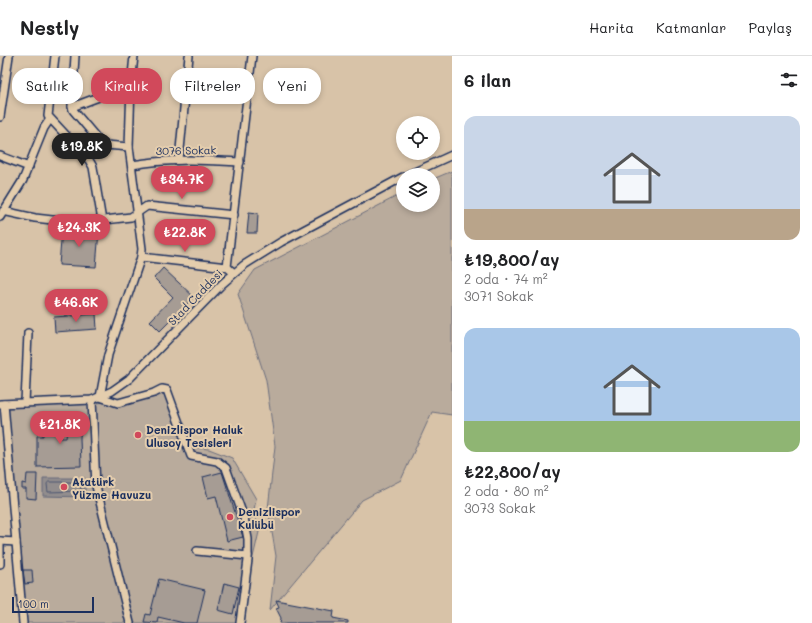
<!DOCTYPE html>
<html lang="tr">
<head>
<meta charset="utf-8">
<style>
	body { margin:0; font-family:Mali,sans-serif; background:#f2f2f2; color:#202124; height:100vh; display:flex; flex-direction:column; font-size:15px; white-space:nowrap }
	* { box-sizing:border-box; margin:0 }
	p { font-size:13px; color:#757577 }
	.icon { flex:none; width:22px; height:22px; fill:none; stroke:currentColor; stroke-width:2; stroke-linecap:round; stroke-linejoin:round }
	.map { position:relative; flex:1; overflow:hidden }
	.panel { display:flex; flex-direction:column; background:#fff; width:360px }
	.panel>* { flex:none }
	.top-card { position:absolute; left:12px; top:12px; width:380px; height:36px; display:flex; gap:8px }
	.fabs { position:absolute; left:396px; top:60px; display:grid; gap:8px }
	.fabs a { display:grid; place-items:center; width:44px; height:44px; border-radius:50%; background:#fff; box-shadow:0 2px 6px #0003; font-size:20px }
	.scale { position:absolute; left:12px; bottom:10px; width:82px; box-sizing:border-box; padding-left:4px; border:2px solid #1b2f5e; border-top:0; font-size:11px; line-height:14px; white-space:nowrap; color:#1b2f5e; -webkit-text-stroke:3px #e4cdad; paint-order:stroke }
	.price { position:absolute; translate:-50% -34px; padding:0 9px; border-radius:14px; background:#d1495b; color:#fff; font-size:13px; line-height:26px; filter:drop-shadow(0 1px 2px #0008) }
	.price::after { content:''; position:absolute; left:50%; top:24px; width:12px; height:9px; margin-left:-6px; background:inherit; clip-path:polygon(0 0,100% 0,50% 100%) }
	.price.current { background:#222; color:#fff }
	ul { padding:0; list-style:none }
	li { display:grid; align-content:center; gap:8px; height:212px; padding:0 12px }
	li span { display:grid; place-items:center; height:124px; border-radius:12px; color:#555 }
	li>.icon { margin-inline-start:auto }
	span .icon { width:72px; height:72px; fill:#fffc; stroke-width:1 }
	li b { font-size:17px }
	h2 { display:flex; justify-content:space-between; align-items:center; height:48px; padding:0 12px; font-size:17px }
	.tag { padding:0 14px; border-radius:16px; background:#fff; box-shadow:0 2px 6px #0003; font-size:14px; line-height:36px }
	.tag.current { background:#d1495b; color:#fff }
	header { display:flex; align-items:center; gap:24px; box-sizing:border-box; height:56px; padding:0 20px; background:#fff; border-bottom:1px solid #e0e0e0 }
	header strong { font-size:19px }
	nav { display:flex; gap:22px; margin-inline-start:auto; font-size:14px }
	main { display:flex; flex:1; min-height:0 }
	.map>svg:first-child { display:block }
</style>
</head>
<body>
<header>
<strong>Nestly</strong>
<nav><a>Harita</a><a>Katmanlar</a><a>Paylaş</a></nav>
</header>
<main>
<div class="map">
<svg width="452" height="567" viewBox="0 0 452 567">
	<rect width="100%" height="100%" fill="#d8c3a8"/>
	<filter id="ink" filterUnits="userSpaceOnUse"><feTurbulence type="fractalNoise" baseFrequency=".025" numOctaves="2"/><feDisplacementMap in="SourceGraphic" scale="8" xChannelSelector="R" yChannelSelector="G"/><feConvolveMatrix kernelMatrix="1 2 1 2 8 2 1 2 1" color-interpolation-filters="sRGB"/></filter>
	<g filter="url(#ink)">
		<g fill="#b9ab9c" stroke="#6a6d7d">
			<path d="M452,115V359L432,356L401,424L362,444L270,554L276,500L268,453L275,390L266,324L238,238L255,214L403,137V149H433V123Z"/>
			<path d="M171,336L190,391L209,393L232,402L256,443L254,454L259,476L250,514L244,567H23L4,348L97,347L142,342Z"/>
		</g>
		<path fill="#928d8d" stroke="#62677a" d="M43,422H85V441L43,440Z"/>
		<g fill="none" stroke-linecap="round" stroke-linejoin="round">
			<path stroke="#4b5571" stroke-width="1" d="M49,426H80L81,435L48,436L47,428Z"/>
		</g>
		<g fill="#a69c94" stroke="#1b2f5e" fill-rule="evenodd">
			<path d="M249,156L258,157L257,177H247Z"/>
			<path d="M62,173L99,175L96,211L59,209Z"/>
			<path d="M163,212L194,241L160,275L150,265L173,241L154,222Z"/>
			<path d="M96,258L97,273L55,276L54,261Z"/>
			<path d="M43,366H81L80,382L81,410L37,411V380H43ZM58,373H67L66,382H58Z"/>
			<path d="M222,416L243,481L227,485L216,440L208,442L203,421Z"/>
			<path d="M27,418H37L36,443L26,442V433H22V427L26,428Z"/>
			<path d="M23,514H32L33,527L25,528Z"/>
			<path d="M159,523L205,534L197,567H184L158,561L157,567L144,566L146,558L150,559Z"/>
			<path d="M224,527L239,531L233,558L218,554Z"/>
			<path d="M276,544L334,555L333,562L348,565V567H280L281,562L276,552L279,551Z"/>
		</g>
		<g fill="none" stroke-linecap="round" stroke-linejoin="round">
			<g stroke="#1b2f5e" stroke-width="10">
				<g id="minor">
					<path d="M55,0L48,60L89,104L93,111L102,165"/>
					<path d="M75,0L72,48L73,54L100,86L106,89L129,91"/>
					<path d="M134,0L131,29L129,91L142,193L141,201L108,299L100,341L118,347L154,337L162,333L167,334L191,400L217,405L226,412L244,462L248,483V504L240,567"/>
					<path d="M72,51L131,29"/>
					<path d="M0,61L9,0"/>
					<path d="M0,100L29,111"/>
					<path d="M179,104L189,0"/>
					<path d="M132,109C170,102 201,104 240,106"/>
					<path d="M408,119L452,99"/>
					<path d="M3,155L35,162L78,167L131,161L147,150L234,159"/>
					<path d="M0,161L23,124L44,72L50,63"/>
					<path d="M141,201L227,211"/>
					<path d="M234,217L227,211L252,0"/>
					<path d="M92,344L96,430L130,567"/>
					<path d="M25,347L28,277"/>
					<path d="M0,348L92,344L112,335L129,323L222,228L244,209L281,186L403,121"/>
					<path d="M4,348L23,567"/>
					<path d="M0,485L16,486"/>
					<path d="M197,495L248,500"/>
					<path d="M0,508V485"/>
				</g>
			</g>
			<use href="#minor" stroke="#e4cdad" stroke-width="7"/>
		</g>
	</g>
	<g fill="#d1495b" stroke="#e4cdad" stroke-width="1.5">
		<circle cx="138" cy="379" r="4"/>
		<circle cx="64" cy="431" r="4"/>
		<circle cx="230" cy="461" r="4"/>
	</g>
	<g text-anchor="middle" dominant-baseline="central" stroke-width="4" stroke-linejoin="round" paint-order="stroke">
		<g font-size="11" fill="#1b2f5e" stroke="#e4cdad">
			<text transform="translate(186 94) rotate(-1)">3076 Sokak</text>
			<text transform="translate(195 241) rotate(-46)">Stad Caddesi</text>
		</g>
		<g font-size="11" font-weight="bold" fill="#1b2f5e" stroke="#e4cdad" text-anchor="start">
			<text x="146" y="373">Denizlispor Haluk<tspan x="146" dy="13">Ulusoy Tesisleri</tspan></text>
			<text x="72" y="425">Atatürk<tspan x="72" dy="13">Yüzme Havuzu</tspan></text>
			<text x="238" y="455">Denizlispor<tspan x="238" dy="13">Kulübü</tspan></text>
		</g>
	</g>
</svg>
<div class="fabs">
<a><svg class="icon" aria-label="locate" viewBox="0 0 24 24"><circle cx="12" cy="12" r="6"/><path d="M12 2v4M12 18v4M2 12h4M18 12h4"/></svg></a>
<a><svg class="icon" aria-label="layers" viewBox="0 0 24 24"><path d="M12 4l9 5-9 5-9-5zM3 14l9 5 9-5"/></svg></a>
</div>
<div class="scale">100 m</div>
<b class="price current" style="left:82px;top:111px">₺19.8K</b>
<b class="price" style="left:182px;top:144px">₺34.7K</b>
<b class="price" style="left:79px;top:192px">₺24.3K</b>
<b class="price" style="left:185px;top:197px">₺22.8K</b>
<b class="price" style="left:76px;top:267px">₺46.6K</b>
<b class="price" style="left:60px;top:389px">₺21.8K</b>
<div class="top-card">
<a class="tag">Satılık</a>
<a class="tag current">Kiralık</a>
<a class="tag">Filtreler</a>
<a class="tag">Yeni</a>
</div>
</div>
<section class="panel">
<h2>6 ilan<svg class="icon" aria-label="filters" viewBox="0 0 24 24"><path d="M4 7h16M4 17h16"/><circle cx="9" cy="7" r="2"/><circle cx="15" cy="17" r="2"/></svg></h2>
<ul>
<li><span style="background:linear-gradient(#c9d6e8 75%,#b9a48a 0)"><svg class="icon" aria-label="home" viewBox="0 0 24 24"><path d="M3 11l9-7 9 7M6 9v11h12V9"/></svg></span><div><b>₺19,800/ay</b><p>2 oda · 74 m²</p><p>3071 Sokak</p></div></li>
<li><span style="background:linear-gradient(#a9c7e8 75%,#8fb573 0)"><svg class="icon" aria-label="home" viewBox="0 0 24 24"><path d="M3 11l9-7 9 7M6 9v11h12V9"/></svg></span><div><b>₺22,800/ay</b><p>2 oda · 80 m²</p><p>3073 Sokak</p></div></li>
</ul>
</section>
</main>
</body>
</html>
